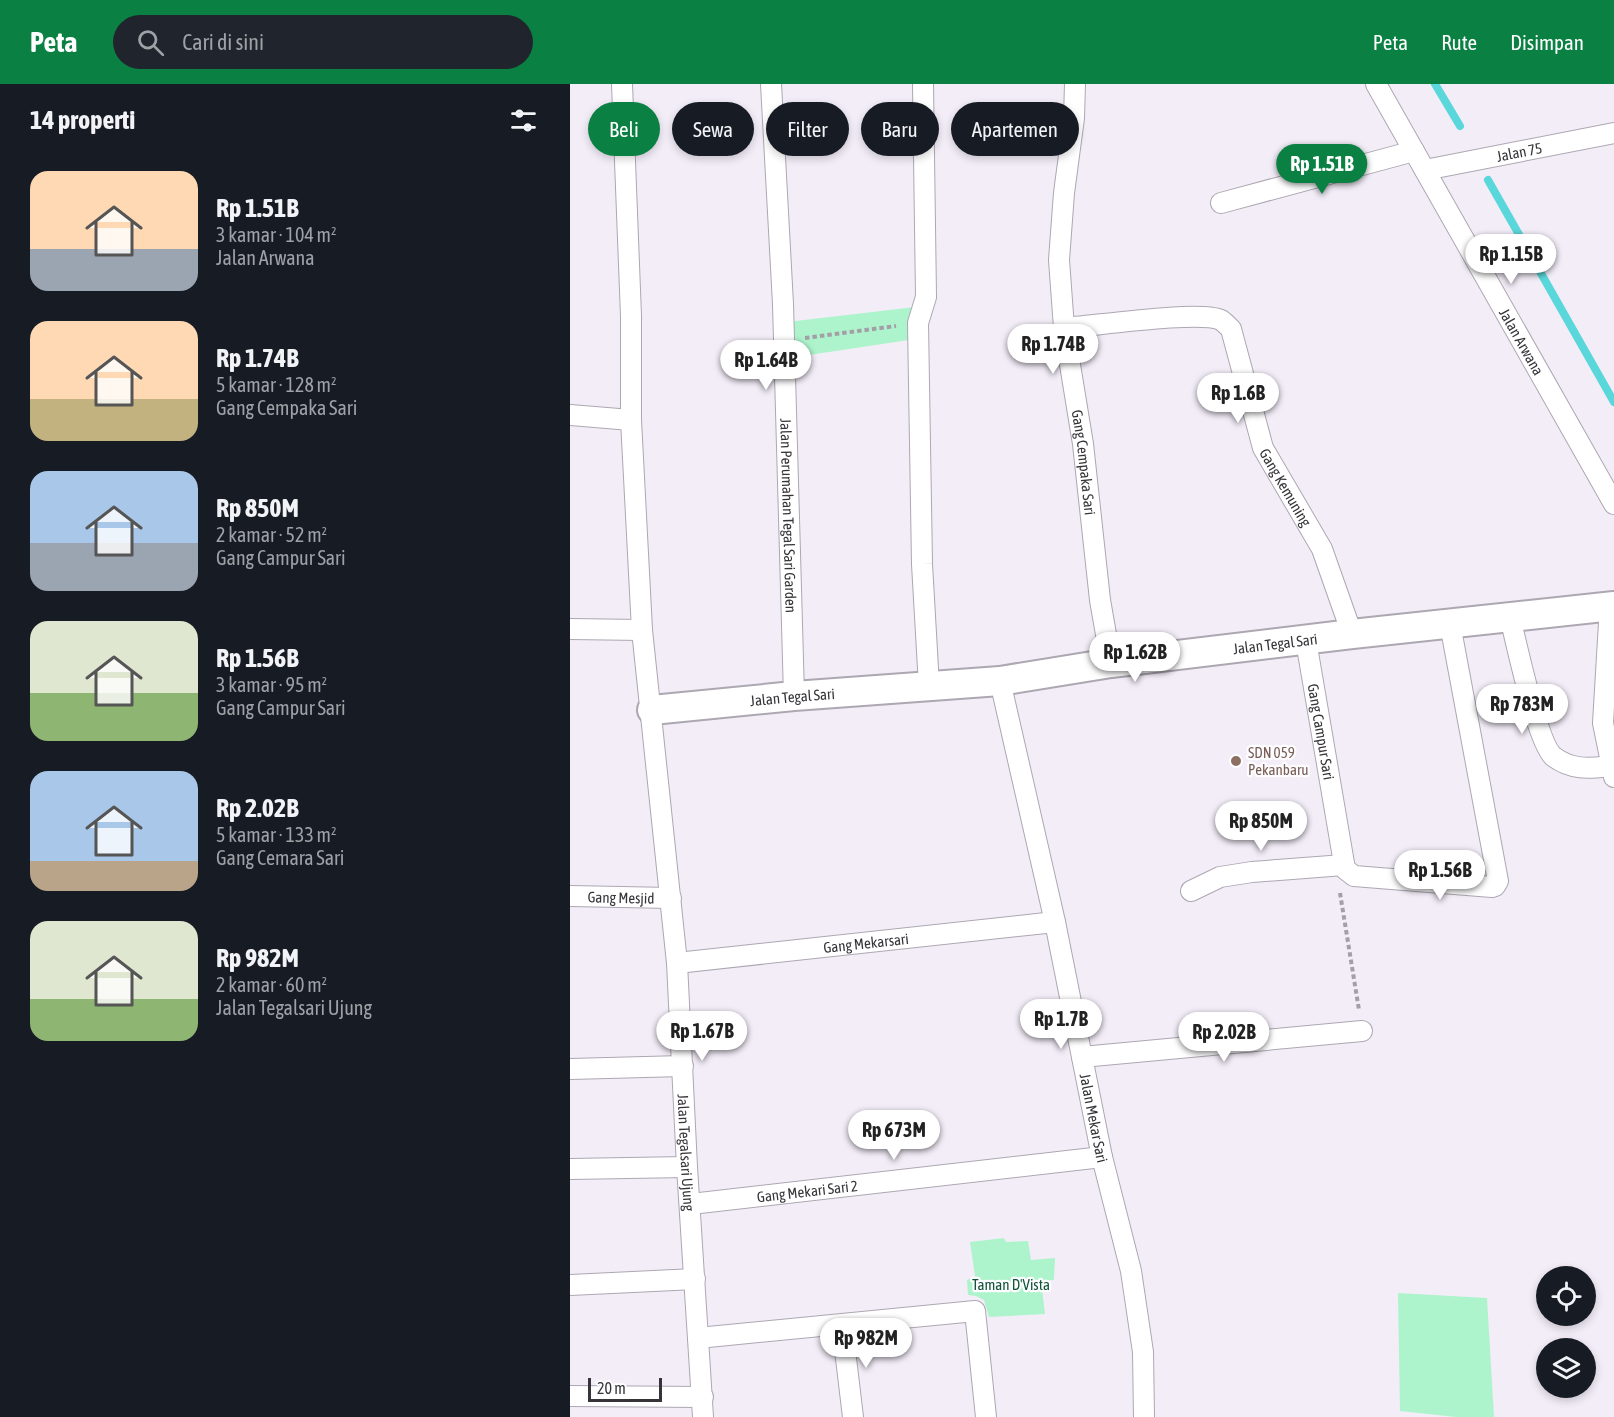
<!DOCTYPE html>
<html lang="id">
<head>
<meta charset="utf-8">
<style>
	body { margin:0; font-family:"Asap Condensed",sans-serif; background:#20242c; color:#f1f3f6; height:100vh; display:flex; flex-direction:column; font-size:22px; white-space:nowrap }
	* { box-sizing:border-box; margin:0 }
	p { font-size:20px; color:#9ea1a6 }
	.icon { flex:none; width:33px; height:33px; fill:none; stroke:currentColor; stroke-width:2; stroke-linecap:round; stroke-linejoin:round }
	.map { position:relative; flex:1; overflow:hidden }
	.drawer { display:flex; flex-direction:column; background:#171b24; width:570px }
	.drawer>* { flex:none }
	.banner { position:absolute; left:18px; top:18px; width:570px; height:54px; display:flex; gap:12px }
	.tools { position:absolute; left:966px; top:1182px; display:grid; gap:12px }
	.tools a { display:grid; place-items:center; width:60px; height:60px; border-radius:50%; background:#171b24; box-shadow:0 3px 9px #0003; font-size:30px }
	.scale { position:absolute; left:18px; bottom:15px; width:74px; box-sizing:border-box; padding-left:6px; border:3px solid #363438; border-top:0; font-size:16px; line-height:21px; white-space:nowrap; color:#363438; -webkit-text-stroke:4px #fdfcfe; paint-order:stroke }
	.price { position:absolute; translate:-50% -51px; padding:0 14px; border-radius:21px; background:#fff; color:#222; font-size:20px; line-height:39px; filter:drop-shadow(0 2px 3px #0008) }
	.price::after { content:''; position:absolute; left:50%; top:36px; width:18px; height:14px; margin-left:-9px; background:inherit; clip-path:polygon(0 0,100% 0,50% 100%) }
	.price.on { background:#0b8043; color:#fff }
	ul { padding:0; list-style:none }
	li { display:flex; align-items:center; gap:18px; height:150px; padding:0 30px }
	li span { display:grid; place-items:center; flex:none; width:168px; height:120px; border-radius:18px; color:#555 }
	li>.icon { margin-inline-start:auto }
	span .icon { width:72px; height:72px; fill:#fffc; stroke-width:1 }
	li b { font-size:26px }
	h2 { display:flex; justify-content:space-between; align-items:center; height:72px; padding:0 30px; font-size:26px }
	.tag { padding:0 21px; border-radius:27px; background:#171b24; box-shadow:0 3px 9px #0003; font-size:21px; line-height:54px }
	.tag.on { background:#0b8043; color:#fff }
	header { display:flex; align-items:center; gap:36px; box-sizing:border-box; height:84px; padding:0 30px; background:#0b8043; color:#fff }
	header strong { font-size:28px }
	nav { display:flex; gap:33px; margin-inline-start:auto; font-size:21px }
	.search { width:420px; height:54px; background:#20242c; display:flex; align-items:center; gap:15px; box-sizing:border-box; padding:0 21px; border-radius:33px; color:#9ea1a6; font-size:22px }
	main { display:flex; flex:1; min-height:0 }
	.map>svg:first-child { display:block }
</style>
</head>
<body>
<header>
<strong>Peta</strong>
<div class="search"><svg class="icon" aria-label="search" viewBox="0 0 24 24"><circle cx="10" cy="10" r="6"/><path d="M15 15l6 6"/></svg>Cari di sini</div>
<nav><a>Peta</a><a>Rute</a><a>Disimpan</a></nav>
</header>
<main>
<section class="drawer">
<h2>14 properti<svg class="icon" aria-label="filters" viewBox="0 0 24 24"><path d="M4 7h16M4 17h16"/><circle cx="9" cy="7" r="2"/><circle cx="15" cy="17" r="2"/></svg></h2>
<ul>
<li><span style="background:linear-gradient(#ffd9b3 65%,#9aa5b1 0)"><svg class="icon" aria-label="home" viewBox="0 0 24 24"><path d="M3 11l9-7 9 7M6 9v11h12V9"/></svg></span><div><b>Rp 1.51B</b><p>3 kamar · 104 m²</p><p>Jalan Arwana</p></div></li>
<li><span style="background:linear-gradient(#ffd9b3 65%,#c2b280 0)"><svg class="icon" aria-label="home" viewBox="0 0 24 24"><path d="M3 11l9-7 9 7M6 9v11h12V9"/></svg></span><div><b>Rp 1.74B</b><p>5 kamar · 128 m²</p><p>Gang Cempaka Sari</p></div></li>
<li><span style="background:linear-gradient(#a9c7e8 60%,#9aa5b1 0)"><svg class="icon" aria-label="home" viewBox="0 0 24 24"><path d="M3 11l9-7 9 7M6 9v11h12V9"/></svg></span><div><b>Rp 850M</b><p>2 kamar · 52 m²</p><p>Gang Campur Sari</p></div></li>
<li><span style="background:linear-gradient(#dfe7d0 60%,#8fb573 0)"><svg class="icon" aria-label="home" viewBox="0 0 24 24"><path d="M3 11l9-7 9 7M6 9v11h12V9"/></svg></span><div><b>Rp 1.56B</b><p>3 kamar · 95 m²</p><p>Gang Campur Sari</p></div></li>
<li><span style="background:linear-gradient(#a9c7e8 75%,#b9a48a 0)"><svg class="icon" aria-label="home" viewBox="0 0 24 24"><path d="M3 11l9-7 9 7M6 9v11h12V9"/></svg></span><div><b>Rp 2.02B</b><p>5 kamar · 133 m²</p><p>Gang Cemara Sari</p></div></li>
<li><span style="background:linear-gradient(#dfe7d0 65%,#8fb573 0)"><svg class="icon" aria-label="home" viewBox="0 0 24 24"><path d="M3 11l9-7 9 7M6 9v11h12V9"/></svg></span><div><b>Rp 982M</b><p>2 kamar · 60 m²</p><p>Jalan Tegalsari Ujung</p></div></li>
</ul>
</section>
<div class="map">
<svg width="1044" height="1333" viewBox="0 0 1044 1333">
	<rect width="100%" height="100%" fill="#f3edf8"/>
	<g fill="#adf4cc">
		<path d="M345,223L339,256L219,274L217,238Z"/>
		<path d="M434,1154L436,1158L458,1157L461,1176L485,1174L484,1196L471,1197L475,1230L419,1233L414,1216L406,1212L398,1211L397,1196L405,1192L400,1158Z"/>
		<path d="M828,1209L917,1214L924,1333H886L830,1327Z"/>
	</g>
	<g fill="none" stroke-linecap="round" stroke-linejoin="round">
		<g stroke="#5ad7da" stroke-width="8">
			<path d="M865,0L890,42"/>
			<path d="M918,96L1044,318"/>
		</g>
		<g stroke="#ada7b2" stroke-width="22">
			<g id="street">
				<path id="s1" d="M52,0L61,232V336L72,546L107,879L117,1083L133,1333"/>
				<path id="s2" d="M201,0L213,220L224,612"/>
				<path d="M353,0L356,213L348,239L352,480L359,602"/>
				<path id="s3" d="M505,0L504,34L494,109L489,176L494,244L513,360L530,516L541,579"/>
				<path id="s4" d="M806,0L1044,420"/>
				<path id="s5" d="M855,86L1044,49"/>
				<path d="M651,119L844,67"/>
				<path id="s6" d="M494,244C524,242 629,226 651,236C654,238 658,242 661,245L693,364L752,465L782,550"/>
				<path d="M0,331L61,336"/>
				<path d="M1040,522L1033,639L1044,693"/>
				<path d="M940,533C946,558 968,661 984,673C1003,687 1021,684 1042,682"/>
				<path d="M0,545L72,546"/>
				<path id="s7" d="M736,557L775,785L784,792L922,803L925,802L928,797L880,540"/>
				<path id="s8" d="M430,597L485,838L532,1073L561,1187L573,1268L574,1333"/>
				<path d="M621,807L650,793L682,788L774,781"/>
				<path id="s9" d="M0,812L101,814"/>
				<path id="s10" d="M107,879L485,838"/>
				<path d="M512,973L792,947"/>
				<path d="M0,985L113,982"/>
				<path d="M0,1085L117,1083"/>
				<path id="s11" d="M121,1120L532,1073"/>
				<path d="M0,1201L125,1195"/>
				<path d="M272,1241L283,1333"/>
				<path d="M128,1254L405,1227L416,1333"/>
				<path d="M0,1312L133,1313"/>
			</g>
		</g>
		<g stroke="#ada7b2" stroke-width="32">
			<g id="secondary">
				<path id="s12" d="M82,626L224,612L430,597L541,579L782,550L1044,522"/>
			</g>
		</g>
		<g stroke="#a49fa7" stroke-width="4" stroke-dasharray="4.5 3" stroke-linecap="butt">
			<path d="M235,254L326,242"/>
			<path d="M770,809L789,926"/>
		</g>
		<use href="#street" stroke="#fff" stroke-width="20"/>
		<use href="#secondary" stroke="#fff" stroke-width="28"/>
	</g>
	<circle fill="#8d6e63" stroke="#fdfcfe" stroke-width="2" cx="666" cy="677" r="6"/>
	<g text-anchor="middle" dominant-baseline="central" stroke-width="4.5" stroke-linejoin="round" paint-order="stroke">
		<g font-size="15" fill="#363438" stroke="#fdfcfe">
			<text stroke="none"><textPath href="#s5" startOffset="96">Jalan 75</textPath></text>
			<text stroke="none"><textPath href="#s4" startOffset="296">Jalan Arwana</textPath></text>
			<text stroke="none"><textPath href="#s3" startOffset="381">Gang Cempaka Sari</textPath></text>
			<text stroke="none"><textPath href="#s6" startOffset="340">Gang Kemuning</textPath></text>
			<text stroke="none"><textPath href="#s2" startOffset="432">Jalan Perumahan Tegal Sari Garden</textPath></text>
			<text stroke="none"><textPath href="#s12" startOffset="627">Jalan Tegal Sari</textPath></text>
			<text stroke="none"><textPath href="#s12" startOffset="141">Jalan Tegal Sari</textPath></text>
			<text stroke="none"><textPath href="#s7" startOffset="92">Gang Campur Sari</textPath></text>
			<text stroke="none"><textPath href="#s9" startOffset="51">Gang Mesjid</textPath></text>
			<text stroke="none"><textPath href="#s10" startOffset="190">Gang Mekarsari</textPath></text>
			<text stroke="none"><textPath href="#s8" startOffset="447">Jalan Mekar Sari</textPath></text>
			<text stroke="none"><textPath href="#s1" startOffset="1071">Jalan Tegalsari Ujung</textPath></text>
			<text stroke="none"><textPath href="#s11" startOffset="117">Gang Mekari Sari 2</textPath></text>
		</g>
		<g font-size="15" fill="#785e54" stroke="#fdfcfe" text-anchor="start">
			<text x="678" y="668">SDN 059<tspan x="678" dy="17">Pekanbaru</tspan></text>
		</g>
		<g font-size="15" fill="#0e5436" stroke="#fdfcfe">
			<text x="441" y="1200">Taman D'Vista</text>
		</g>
	</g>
</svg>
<div class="tools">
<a><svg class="icon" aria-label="locate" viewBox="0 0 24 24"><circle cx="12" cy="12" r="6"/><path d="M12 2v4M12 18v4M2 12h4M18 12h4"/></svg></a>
<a><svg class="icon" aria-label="layers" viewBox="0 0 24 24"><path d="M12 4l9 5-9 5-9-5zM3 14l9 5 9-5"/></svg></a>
</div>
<div class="scale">20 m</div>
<b class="price on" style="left:752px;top:111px">Rp 1.51B</b>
<b class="price" style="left:941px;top:201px">Rp 1.15B</b>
<b class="price" style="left:483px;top:291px">Rp 1.74B</b>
<b class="price" style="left:196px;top:307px">Rp 1.64B</b>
<b class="price" style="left:668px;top:340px">Rp 1.6B</b>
<b class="price" style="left:565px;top:599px">Rp 1.62B</b>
<b class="price" style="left:952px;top:651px">Rp 783M</b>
<b class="price" style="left:691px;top:768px">Rp 850M</b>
<b class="price" style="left:870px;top:817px">Rp 1.56B</b>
<b class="price" style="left:491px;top:966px">Rp 1.7B</b>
<b class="price" style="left:132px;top:978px">Rp 1.67B</b>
<b class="price" style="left:654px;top:979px">Rp 2.02B</b>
<b class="price" style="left:324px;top:1077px">Rp 673M</b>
<b class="price" style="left:296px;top:1285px">Rp 982M</b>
<div class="banner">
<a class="tag on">Beli</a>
<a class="tag">Sewa</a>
<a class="tag">Filter</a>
<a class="tag">Baru</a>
<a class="tag">Apartemen</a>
</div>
</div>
</main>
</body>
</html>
